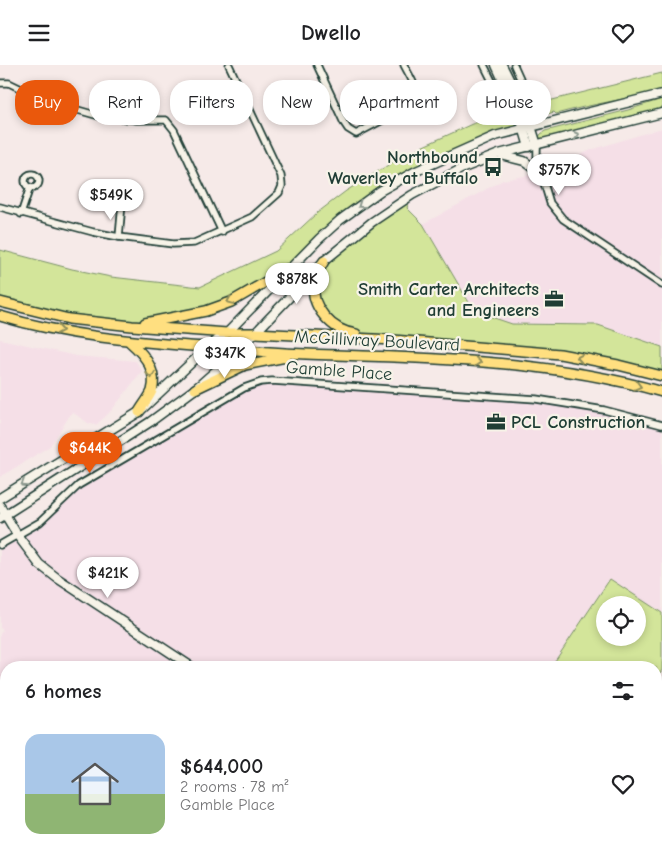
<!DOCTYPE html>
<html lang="en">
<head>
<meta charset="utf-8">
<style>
	body { margin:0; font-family:"Comic Neue",sans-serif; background:#f2f2f2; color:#202124; height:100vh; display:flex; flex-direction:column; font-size:19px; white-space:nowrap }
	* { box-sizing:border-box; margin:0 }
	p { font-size:16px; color:#757577 }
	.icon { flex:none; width:28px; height:28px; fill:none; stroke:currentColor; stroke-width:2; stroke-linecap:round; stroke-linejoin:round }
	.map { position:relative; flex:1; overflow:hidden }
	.sheet { position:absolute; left:0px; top:596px; width:662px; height:196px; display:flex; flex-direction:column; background:#fff; border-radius:20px 20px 0 0; box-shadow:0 2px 8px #0003 }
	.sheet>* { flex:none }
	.banner { position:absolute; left:15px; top:15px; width:632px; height:45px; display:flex; gap:10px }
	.buttons { position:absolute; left:596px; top:531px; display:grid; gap:10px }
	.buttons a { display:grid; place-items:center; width:50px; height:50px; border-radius:50%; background:#fff; box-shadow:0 2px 8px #0003; font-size:25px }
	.price { position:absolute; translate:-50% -42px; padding:0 11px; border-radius:18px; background:#fff; color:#222; font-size:16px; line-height:32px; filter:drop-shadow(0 1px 2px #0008) }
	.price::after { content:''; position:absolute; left:50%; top:30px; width:15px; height:11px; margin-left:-8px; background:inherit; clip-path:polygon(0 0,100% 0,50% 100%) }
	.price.active { background:#ea580c; color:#fff }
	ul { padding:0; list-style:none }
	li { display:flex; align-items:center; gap:15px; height:125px; padding:0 25px }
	li span { display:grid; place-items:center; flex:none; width:140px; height:100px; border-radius:15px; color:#555 }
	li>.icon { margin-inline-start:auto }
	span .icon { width:60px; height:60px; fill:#fffc; stroke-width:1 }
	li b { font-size:21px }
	h2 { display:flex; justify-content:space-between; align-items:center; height:60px; padding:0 25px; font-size:21px }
	.tag { padding:0 18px; border-radius:20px; background:#fff; box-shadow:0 2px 8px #0003; font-size:18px; line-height:45px }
	.tag.active { background:#ea580c; color:#fff }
	header { display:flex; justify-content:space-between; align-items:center; height:65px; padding:0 25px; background:#fff; font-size:22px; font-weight:700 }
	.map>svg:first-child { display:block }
</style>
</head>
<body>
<header><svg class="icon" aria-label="menu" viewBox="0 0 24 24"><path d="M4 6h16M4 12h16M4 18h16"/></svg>Dwello<svg class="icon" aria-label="heart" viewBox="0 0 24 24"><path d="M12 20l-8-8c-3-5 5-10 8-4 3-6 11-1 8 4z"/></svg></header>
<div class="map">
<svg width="662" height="792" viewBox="0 0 662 792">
	<rect width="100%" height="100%" fill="#f6eae8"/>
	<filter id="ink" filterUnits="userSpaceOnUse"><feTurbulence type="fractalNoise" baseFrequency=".02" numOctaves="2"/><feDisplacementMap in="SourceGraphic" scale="10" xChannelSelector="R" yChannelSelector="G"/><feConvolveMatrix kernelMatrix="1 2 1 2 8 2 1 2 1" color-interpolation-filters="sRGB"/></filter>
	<g filter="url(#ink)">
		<g fill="#f5dfe7" fill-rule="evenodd">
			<path d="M662,63V282L598,260L512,259L474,246L423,159L503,115L541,108L591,85Z"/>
			<path d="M0,274L76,291L136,296L142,306L111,346L96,360L88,358L72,347L50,381L0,412Z"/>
			<path d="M272,316L581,340L662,360V792H0V569L3,565L0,563V478L40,457L79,420L244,323ZM605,540H638V572H605ZM6,602H656V786H6Z"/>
		</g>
		<g fill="#d3e59a" stroke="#799167" fill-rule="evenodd">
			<path d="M662,8V26C627,34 591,39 556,49L554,47L538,52L532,48L526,37L532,40Z"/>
			<path d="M662,34V46L546,75L538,73L541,69L545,66L628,45Z"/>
			<path d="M516,44L527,63L495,71L380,126L288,204L231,237L132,261L69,254L0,237V185L72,204L111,212L200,222L276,186L317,148L346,126L408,88L472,59Z"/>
			<path d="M412,130L407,143L423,159L474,246L512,259L598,260L662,282V311L618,300L352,269L323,250L314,223L324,196Z"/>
			<path d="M610,514L662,548V605L656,614V602H551ZM605,540H638V572H605Z"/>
			<path d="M656,629L662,633V742L656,738Z"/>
			<path d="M492,786H560L556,792H501Z"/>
		</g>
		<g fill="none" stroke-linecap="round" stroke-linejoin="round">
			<g stroke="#1f3d34" stroke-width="9">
				<g id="street">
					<path d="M317,0L344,58L348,64L356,69L415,38C420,25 410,12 404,0"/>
					<path d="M484,0L498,28L504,31L509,30"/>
					<path d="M514,0L523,20L520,26L517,28"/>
					<path d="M0,18H9L46,36L99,51L137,55H166L174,65L222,167"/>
					<path d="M537,80V95L550,138L563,154L662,220"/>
					<circle cx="32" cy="116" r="7"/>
					<circle cx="119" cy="133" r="7"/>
					<path d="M0,142L93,167L119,172L173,179L194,178L252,152L279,128L282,121L281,111L229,0"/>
					<path d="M21,149L30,122"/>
					<path d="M119,172L122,139"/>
					<path d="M0,480L40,457L79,420L244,323L261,317L272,316L536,334L604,345L662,360"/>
				</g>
			</g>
			<g stroke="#1f3d34" stroke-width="11">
				<g id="secondary">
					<path d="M496,0L521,55L529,82"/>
					<path d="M502,0L528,52L537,80"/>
					<path d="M501,90L524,96L541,108"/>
					<path d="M0,433L139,347L208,282L227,268L319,174L340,155L380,126L414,107L495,71L662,29"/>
					<path d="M0,441L18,471L39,499L57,513L192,602"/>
					<path d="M0,453L150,357L195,324L238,286L324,196L372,157L412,130L461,104L499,89L662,48"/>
					<path d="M471,786L480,792"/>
				</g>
			</g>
			<g stroke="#1f3d34" stroke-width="12">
				<g id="primary">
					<path d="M324,196C320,203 316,210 314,218C310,242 332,266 356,269"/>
					<path d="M0,237L69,254L132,261L227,268H255L393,275L560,289L618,300L662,311"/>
					<path d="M0,251C66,271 136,277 205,282C239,284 272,288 306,289C426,293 546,294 662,327"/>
					<path d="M145,258L206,246L231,237L288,204"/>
					<path d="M130,277C144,289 158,306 152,326C149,333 143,340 139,347"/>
					<path d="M195,324L245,300L286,292"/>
				</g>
			</g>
			<use href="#street" stroke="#f7f3e8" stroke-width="5.5"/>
			<use href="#secondary" stroke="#f7f3e8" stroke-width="8"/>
			<use href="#primary" stroke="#ffdf80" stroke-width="9"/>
		</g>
		<defs><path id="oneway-chevron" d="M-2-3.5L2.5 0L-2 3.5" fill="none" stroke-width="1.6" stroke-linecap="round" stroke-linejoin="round" transform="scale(1.25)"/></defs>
		<g stroke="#8b988e">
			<use href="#oneway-chevron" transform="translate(576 70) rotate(-14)"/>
			<use href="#oneway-chevron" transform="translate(361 140) rotate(144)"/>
			<use href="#oneway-chevron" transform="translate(24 419) rotate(149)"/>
		</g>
		<g stroke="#8f8e5a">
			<use href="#oneway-chevron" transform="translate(230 236) rotate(156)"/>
			<use href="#oneway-chevron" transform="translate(60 265) rotate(10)"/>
			<use href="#oneway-chevron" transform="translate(580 293) rotate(-170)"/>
			<use href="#oneway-chevron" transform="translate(478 297) rotate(4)"/>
			<use href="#oneway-chevron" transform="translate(151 310) rotate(81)"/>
			<use href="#oneway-chevron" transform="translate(638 321) rotate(15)"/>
		</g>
	</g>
	<defs>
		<g id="bus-bare" transform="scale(1.5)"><path d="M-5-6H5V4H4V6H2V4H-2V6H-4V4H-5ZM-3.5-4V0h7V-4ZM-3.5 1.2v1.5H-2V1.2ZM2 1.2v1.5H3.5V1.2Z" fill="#1f3d34" stroke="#f7f3e8" stroke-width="2.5" paint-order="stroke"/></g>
		<g id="office-bare" transform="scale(1.5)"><path d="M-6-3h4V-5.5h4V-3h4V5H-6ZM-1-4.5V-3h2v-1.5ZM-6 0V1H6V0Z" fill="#1f3d34" stroke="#f7f3e8" stroke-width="2.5" paint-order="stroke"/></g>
	</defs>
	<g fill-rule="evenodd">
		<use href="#bus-bare" x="493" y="102"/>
		<use href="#office-bare" x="554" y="234"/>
		<use href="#office-bare" x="496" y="357"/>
	</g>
	<g text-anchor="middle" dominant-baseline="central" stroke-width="4.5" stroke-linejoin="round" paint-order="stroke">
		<g font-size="18" font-weight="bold" fill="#1f3d34" stroke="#f7f3e8" text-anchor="end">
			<text x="478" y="92">Northbound<tspan x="478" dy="21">Waverley at Buffalo</tspan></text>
			<text x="539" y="224">Smith Carter Architects<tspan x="539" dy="21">and Engineers</tspan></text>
			<text x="511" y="357" text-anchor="start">PCL Construction</text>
		</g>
		<g font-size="18" fill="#1f3d34" stroke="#f7f3e8">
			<text transform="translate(377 276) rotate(3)">McGillivray Boulevard</text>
			<text transform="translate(339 306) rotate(4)">Gamble Place</text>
		</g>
	</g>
</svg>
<div class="buttons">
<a><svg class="icon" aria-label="locate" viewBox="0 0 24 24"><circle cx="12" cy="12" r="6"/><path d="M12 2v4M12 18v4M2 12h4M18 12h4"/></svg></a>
</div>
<b class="price" style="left:559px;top:131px">$757K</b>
<b class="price" style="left:111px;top:156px">$549K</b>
<b class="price" style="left:297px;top:240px">$878K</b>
<b class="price" style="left:225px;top:314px">$347K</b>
<b class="price active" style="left:90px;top:409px">$644K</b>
<b class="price" style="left:108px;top:534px">$421K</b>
<div class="banner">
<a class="tag active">Buy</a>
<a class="tag">Rent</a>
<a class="tag">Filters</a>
<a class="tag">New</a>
<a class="tag">Apartment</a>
<a class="tag">House</a>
</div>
<section class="sheet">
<h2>6 homes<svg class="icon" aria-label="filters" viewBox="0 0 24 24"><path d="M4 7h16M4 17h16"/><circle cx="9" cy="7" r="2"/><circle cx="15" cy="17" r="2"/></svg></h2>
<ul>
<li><span style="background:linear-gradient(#a9c7e8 60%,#8fb573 0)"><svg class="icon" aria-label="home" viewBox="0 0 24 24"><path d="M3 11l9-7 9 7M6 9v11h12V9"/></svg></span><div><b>$644,000</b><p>2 rooms · 78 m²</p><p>Gamble Place</p></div><svg class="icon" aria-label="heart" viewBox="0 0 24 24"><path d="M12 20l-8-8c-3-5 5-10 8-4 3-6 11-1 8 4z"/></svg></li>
</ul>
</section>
</div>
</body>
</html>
